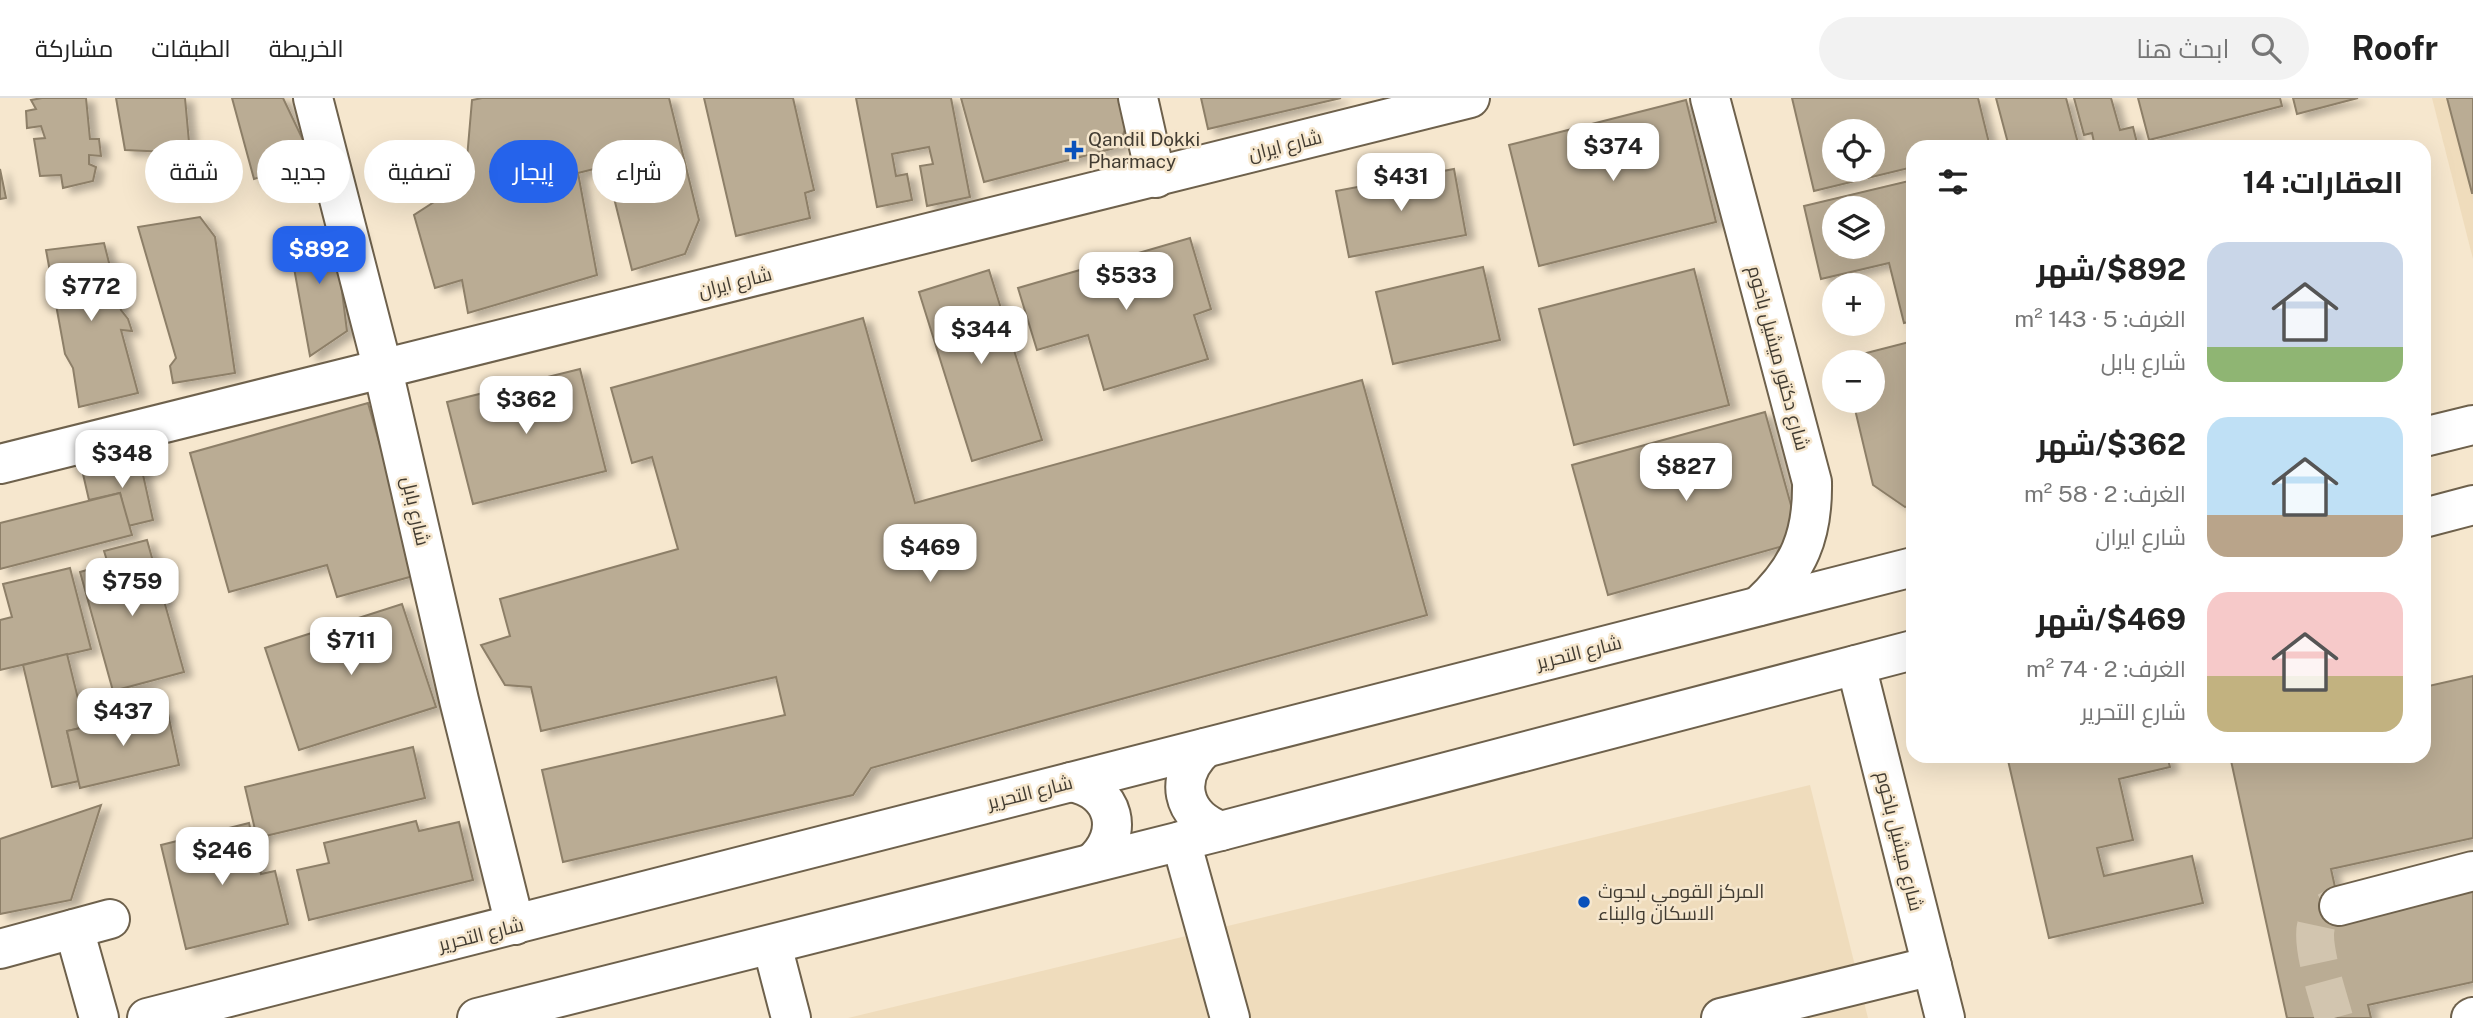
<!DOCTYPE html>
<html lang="ar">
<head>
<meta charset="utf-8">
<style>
	body { margin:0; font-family:"Public Sans",Cairo,sans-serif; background:#f2f2f2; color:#222; direction:rtl; height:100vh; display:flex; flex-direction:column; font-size:26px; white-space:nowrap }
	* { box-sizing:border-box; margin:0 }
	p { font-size:23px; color:#767676 }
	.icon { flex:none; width:38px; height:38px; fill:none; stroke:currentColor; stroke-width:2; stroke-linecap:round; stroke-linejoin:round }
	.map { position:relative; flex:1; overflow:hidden; direction:ltr }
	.side { position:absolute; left:1906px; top:42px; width:525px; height:623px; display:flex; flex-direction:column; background:#fff; border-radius:21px; box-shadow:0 7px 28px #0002; direction:rtl }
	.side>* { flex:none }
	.banner { position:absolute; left:21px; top:42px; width:665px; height:63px; direction:rtl; display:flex; gap:14px }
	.buttons { position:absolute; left:1822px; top:21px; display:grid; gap:14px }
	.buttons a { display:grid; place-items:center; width:63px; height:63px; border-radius:50%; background:#fff; box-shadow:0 7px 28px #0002; font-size:35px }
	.price { position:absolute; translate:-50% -60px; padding:0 16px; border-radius:14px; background:#fff; color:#222; font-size:23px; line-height:46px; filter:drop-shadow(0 2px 4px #0008) }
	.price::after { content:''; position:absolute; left:50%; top:42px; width:21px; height:16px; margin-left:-10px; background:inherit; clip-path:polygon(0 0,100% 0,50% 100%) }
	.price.selected { background:#2563eb; color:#fff }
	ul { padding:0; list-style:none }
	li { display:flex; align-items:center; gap:21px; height:175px; padding:0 28px }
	li span { display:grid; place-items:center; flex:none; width:196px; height:140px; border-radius:21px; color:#555 }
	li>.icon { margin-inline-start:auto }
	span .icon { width:84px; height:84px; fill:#fffc; stroke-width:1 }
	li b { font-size:30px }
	h2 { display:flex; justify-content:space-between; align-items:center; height:84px; padding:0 28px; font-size:30px }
	.chip { padding:0 24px; border-radius:32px; background:#fff; box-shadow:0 7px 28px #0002; font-size:24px; line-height:63px }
	.chip.selected { background:#2563eb; color:#fff }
	header { display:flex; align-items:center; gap:42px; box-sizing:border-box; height:98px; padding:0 35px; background:#fff; border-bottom:2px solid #e0e0e0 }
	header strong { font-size:33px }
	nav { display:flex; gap:38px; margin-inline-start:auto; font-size:24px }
	.search { width:490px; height:63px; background:#f2f2f2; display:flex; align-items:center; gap:18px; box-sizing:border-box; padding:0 24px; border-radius:38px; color:#767676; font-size:26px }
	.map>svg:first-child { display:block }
</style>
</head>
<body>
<header>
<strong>Roofr</strong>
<div class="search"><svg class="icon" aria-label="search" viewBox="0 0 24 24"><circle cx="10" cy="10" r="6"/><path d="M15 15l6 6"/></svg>ابحث هنا</div>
<nav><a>الخريطة</a><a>الطبقات</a><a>مشاركة</a></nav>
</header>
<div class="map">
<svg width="2473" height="920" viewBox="0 0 2473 920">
	<defs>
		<filter id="shadow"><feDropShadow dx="8" dy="4.5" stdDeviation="3.5" flood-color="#0004"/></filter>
	</defs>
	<rect width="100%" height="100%" fill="#f6e7ce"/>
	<g fill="#efdcbc">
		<path d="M2432,0H2473V161Z"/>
		<path d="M1810,687L1868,920H848Z"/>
	</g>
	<g fill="#baac94" stroke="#8d7f68" stroke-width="2" fill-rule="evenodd" filter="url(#shadow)">
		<path d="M42,0H86L90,41H99L101,58L89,57V66L96,69L93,83L63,90L61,77L40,78L34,41L45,40L41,28L27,30L26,13L36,11L31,2Z"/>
		<path d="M116,0H185L190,55L125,52Z"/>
		<path d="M232,0H283L313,63L254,81Z"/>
		<path d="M482,0H669L699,122L685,156L632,172L606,68L578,75L597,177L468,215L462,182L435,190L414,117L465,84L472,2Z"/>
		<path d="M704,0H793L814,92L805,95L810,120L736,138Z"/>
		<path d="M856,0H951L970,99L927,108L920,68L933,66L929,49L892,56L896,78L907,76L912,102L877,109Z"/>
		<path d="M961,0H1128L1131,13L1119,49L984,84Z"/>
		<path d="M1201,0H1341L1208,31Z"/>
		<path d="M1792,0H1978L1990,49H1913V69L1814,93ZM1834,33H1872V72H1834Z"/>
		<path d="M1996,0H2066L2079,49H2009Z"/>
		<path d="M2074,0H2111L2120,32L2133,29L2138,49H2095L2092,35L2084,37Z"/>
		<path d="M2138,0H2280L2282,8L2149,42Z"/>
		<path d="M2293,0H2358L2297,16Z"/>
		<path d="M2447,0H2473V95H2472Z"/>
		<path d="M1686,2L1716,124L1539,168L1509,47Z"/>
		<path d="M0,71L6,100L0,101Z"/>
		<path d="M1454,71L1466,137L1349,159L1336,93Z"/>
		<path d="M1913,82V223L1904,225L1889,165L1821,181L1804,108ZM1834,110H1872V149H1834Z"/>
		<path d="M200,119L215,139L235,275L173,285L170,268L176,260L138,129Z"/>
		<path d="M334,130L347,233L310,258L288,137Z"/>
		<path d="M1190,140L1211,211L1194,217L1208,261L1104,292L1088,237L1037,252L1018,190Z"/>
		<path d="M104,145L121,212L128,221L132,233L121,232L138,295L79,309L73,270L65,256L46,152Z"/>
		<path d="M1483,169L1500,242L1393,266L1376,194Z"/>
		<path d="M1694,171L1729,307L1574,347L1539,211Z"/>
		<path d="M989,172L1042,342L972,363L919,194Z"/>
		<path d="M863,220L915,405L1362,282L1427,517L871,670L853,697L563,764L542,672L785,617L776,579L541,633L531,589L505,587L481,547L510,538L500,501L678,451L652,359L632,365L611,290Z"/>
		<path d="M1913,243V407L1905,409L1873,387L1853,303H1872V264H1844L1843,261Z"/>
		<path d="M580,271L606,373L473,406L447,304Z"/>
		<path d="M368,305L417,477L337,499L327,467L229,494L190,355Z"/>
		<path d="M1765,314L1801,443L1608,497L1572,367Z"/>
		<path d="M140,363L153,422L128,428L120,395L89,402L83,376Z"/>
		<path d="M120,395L132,437L0,471V425Z"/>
		<path d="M147,442L184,574L113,593L80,474L108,466L104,453Z"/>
		<path d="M70,470L91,551L0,572V522L12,519L3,486Z"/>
		<path d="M402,506L436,609L299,652L265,550Z"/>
		<path d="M67,556L85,629L67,633L79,683L52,689L23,567Z"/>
		<path d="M2473,578V740L2331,771L2341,816L2473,787V884L2368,907L2371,920H2287L2230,658H2424V589Z"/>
		<path d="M167,611L179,667L80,690L67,633Z"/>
		<path d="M413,649L425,700L257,740L245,689Z"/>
		<path d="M2007,658H2167L2170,669L2119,681L2133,742L2097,750L2104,778L2192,758L2203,805L2049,840Z"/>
		<path d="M101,707L71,802L0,816V741Z"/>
		<path d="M416,723L419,733L459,724L473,782L309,822L297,772L329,765L324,745Z"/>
		<path d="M249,725L261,776L275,773L288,826L186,851L161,747Z"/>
	</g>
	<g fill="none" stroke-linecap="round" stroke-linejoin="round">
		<path stroke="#d2c5af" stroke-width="38" stroke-dasharray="38 19" stroke-linecap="butt" d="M2334,920C2328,898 2311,849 2316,828C2318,817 2329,811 2339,808"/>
		<g stroke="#6e614c" stroke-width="42">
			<g id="minor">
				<path d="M313,0L383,272L459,602L515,827"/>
				<path d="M1138,0L1156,80"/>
				<path d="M1710,0L1812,384C1813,438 1799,471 1759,508"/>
				<path d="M0,366L1470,0"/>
				<path d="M1856,567L1945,920"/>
				<path d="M1181,743L1230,920"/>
				<path d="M2339,808L2473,773"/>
				<path d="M74,831L99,920"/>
				<path d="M772,847L791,920"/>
				<path d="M0,851L110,821"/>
				<path d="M1721,920L1932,868"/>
				<path d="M2471,920L2473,919"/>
			</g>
		</g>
		<g stroke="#6e614c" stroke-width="42">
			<g id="major">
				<path d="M2424,339L2473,327"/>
				<path d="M2424,420L2473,407"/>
				<path d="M1205,650C1173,679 1181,718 1221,733"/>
				<path d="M1071,684C1115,692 1126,736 1092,765"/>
				<path d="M147,920L1913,469"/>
				<path d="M477,920L1221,733L1913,552"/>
			</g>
		</g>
		<use href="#minor" stroke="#fff" stroke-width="38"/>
		<use href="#major" stroke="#fff" stroke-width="38"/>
	</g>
	<g fill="#0a51bb" stroke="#f6e7ce" stroke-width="2.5">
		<path d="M1070.5 41.5h7v7h7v7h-7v7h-7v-7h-7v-7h7z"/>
		<circle cx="1584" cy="804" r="7"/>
	</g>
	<g text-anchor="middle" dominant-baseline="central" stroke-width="5" stroke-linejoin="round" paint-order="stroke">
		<g font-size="19" fill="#413b31" stroke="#f6e7ce" text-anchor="start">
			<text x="1088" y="41">Qandil Dokki<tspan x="1088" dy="22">Pharmacy</tspan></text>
			<text x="1598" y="793">المركز القومي لبحوث<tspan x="1598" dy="22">الاسكان والبناء</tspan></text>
		</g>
		<g font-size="19" fill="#413b31" stroke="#f6e7ce">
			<text transform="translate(1285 47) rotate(-14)">شارع ايران</text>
			<text transform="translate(735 184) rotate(-14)">شارع ايران</text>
			<text transform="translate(1779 260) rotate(75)">شارع دكتور ميشيل باخوم</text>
			<text transform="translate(416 413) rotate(77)">شارع بابل</text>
			<text transform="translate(1579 554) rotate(-14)">شارع التحرير</text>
			<text transform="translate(1030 694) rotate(-14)">شارع التحرير</text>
			<text transform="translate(1900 743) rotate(76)">شارع ميشيل باخوم</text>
			<text transform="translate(481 836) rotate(-14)">شارع التحرير</text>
		</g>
	</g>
</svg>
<div class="buttons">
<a><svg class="icon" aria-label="locate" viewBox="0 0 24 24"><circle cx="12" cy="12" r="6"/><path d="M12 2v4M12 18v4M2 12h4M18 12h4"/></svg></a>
<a><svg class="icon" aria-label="layers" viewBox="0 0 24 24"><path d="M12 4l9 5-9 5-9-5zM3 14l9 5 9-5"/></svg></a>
<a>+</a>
<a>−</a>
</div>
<b class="price" style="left:1613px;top:85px">$374</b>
<b class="price" style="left:1401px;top:115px">$431</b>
<b class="price selected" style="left:319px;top:188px">$892</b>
<b class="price" style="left:1126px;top:214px">$533</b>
<b class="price" style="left:91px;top:225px">$772</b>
<b class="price" style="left:981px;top:268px">$344</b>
<b class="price" style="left:526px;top:338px">$362</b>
<b class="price" style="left:122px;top:392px">$348</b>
<b class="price" style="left:1686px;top:405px">$827</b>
<b class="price" style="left:930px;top:486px">$469</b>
<b class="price" style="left:132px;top:520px">$759</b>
<b class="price" style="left:351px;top:579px">$711</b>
<b class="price" style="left:123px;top:650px">$437</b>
<b class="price" style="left:222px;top:789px">$246</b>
<div class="banner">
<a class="chip">شراء</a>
<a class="chip selected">إيجار</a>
<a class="chip">تصفية</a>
<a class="chip">جديد</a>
<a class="chip">شقة</a>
</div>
<section class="side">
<h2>العقارات: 14<svg class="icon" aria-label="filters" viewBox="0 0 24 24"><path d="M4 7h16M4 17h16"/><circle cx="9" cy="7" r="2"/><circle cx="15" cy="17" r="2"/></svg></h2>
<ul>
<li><span style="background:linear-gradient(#c9d6e8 75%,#8fb573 0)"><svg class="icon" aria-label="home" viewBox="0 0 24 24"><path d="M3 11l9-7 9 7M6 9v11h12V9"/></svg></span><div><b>$892/شهر</b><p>الغرف: 5 · 143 m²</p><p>شارع بابل</p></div></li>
<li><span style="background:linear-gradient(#bfe0f5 70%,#b9a48a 0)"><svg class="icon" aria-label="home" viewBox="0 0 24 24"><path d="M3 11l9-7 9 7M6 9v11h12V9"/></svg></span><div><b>$362/شهر</b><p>الغرف: 2 · 58 m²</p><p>شارع ايران</p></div></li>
<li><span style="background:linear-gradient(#f6c9c9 60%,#c2b280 0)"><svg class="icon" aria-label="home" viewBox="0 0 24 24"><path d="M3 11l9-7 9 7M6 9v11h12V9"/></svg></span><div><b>$469/شهر</b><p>الغرف: 2 · 74 m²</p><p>شارع التحرير</p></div></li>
</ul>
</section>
</div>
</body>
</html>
